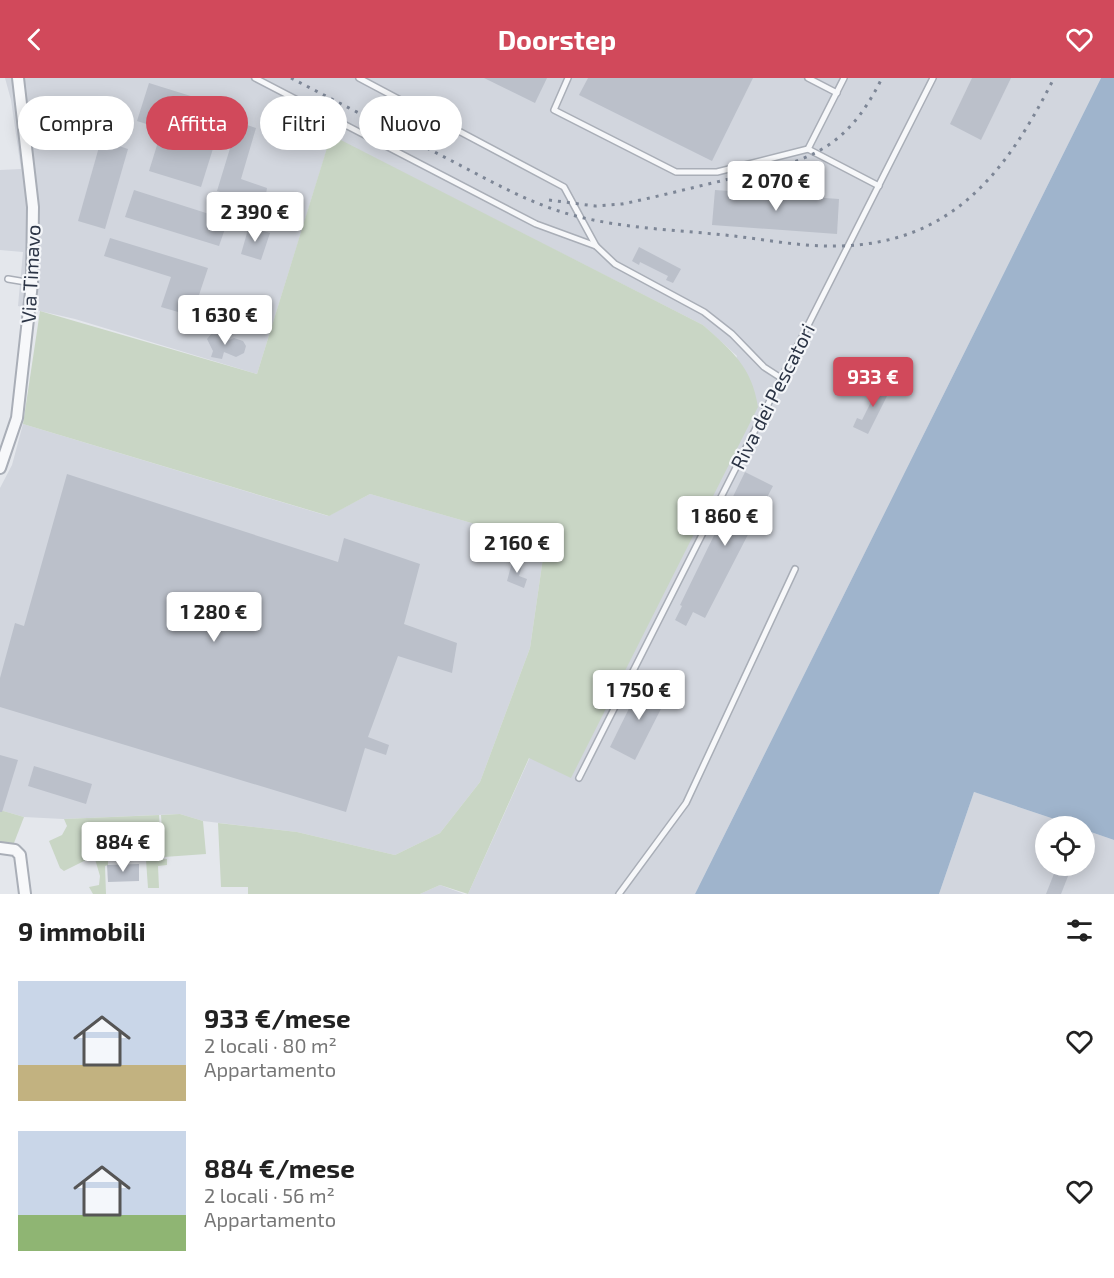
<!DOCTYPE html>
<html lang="it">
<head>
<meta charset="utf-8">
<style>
	body { margin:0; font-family:"Exo 2",sans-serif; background:#f2f2f2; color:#222; height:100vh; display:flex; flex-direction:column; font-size:22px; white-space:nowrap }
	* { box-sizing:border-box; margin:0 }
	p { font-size:20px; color:#767676 }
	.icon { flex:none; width:33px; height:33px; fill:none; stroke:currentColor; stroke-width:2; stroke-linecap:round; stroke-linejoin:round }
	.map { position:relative; height:816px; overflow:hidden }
	.drawer { display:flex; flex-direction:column; background:#fff; flex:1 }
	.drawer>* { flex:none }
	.banner { position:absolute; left:18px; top:18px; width:600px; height:54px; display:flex; gap:12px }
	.fabs { position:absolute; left:1035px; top:738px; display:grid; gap:12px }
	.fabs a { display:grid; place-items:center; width:60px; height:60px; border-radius:50%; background:#fff; box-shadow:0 3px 15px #0003; font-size:30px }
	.price { position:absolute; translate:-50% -51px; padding:0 14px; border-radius:6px; background:#fff; color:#222; font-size:20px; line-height:39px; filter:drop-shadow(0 2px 3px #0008) }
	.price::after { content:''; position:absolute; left:50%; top:36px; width:18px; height:14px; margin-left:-9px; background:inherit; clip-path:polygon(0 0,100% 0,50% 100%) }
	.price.current { background:#d1495b; color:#fff }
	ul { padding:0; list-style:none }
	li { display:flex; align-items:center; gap:18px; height:150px; padding:0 18px }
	li span { display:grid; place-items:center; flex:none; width:168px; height:120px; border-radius:0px; color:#555 }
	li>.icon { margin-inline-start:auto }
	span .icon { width:72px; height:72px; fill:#fffc; stroke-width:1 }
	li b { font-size:26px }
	h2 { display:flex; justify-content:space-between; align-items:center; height:72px; padding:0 18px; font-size:26px }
	.tag { padding:0 21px; border-radius:27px; background:#fff; box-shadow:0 3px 15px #0003; font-size:21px; line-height:54px }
	.tag.current { background:#d1495b; color:#fff }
	header { display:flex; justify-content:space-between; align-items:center; height:78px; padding:0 18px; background:#d1495b; color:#fff; font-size:27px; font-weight:700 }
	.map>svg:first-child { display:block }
</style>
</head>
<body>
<header><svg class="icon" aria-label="back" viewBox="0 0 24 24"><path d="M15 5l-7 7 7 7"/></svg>Doorstep<svg class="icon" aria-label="heart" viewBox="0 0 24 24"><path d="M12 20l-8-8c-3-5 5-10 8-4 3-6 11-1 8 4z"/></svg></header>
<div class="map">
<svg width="1114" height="816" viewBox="0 0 1114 816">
	<rect width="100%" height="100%" fill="#e4e7ec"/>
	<g fill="#d2d6de">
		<path d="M5,0H1101L695,816H468L530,679L571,699L737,278L703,247L331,58L257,296L75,241L18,228L23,174L0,172V92L21,91L11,22Z"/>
		<path d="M23,346L328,438L370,416L545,466L530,570L480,704L440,755L395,777L297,754L203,743L180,736L63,741L24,739L0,732V410L12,387Z"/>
		<path d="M974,714L1075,748H1046V788H1084L1085,752L1114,762V816H939Z"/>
		<path d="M440,807L464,816H420Z"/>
	</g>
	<g fill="#c9d6c5">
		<path d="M331,57L703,247C732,273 752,289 758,329L571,700L529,680L468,816L440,807L420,816H248V809H221L218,745L297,754L395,777L440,755L480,704L530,570L545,466L370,416L329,438L23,346L40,233L257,296Z"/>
		<path d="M0,732L24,739L14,765L0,764Z"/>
		<path d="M180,736L203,743L206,776L164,779L161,737Z"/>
		<path d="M159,737L162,779L108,782V787L105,788L106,816H93L89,809L99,807L100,798L95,781L86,782L64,793L60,790L49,763L62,757L67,748L64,741Z"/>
		<path d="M167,781V787L158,788L159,810H148L146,782Z"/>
	</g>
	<path fill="#9fb4cc" d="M1101,0H1114V762L1085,752L1084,748H1075L974,714L939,816H695Z"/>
	<g fill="#bbc0ca">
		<path d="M484,0H547L535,25Z"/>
		<path d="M588,0H753L712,83L579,17Z"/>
		<path d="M972,0H1011L981,62L950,46Z"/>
		<path d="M149,5L226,29L201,109L149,93L162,51L137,43Z"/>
		<path d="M238,44L256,50L241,101L267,110L264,128L217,113Z"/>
		<path d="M101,62L128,71L105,151L78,143Z"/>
		<path d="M134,112L228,142L219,168L125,139Z"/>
		<path d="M715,112L839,121L837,156L712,147Z"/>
		<path d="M249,148L270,155L261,182L241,176Z"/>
		<path d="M110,160L208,190L192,238L161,229L171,199L104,178Z"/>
		<path d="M639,169L681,191L673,205L666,202L668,198L640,184L639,187L632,183Z"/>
		<path d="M218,254L227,263L234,260L243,263L246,268L244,275L236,279L224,274L222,281L211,279L213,273L207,261L212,255Z"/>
		<path d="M881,305L891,310L868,356L853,349L857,340L862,342L874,318L868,315L872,308L878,311Z"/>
		<path d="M745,394L773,408L705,540L693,534L686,548L675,542L682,528L680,527Z"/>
		<path d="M67,396L338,484L344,460L420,486L404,546L457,565L452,595L398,578L368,659L389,667L386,677L365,670L346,734L0,629V600L15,545L24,548Z"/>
		<path d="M513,481L523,485L519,498L527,501L524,510L507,503Z"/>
		<path d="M642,604L668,617L635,682L610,669Z"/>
		<path d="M0,677L18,682L2,734H0Z"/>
		<path d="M34,688L92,706L86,726L28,708Z"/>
		<path d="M139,786V803L108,804L107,787Z"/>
		<path d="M1057,788H1072L1061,816H1046Z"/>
	</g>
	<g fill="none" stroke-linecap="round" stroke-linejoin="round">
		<g stroke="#a9aeb7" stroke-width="8">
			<g id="service">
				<path d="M255,0L536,146L596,168"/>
				<path d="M359,0L564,109L596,168L615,186L704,234L732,256L764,289L781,300"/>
				<path d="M568,0L554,32L676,94H717L808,71L844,0"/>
				<path d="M808,0L837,15"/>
				<path d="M808,71L879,108"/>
				<path d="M8,201L32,205"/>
				<path d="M579,700L933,0"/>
				<path d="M619,816L686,725L795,491"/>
			</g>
		</g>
		<g stroke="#a9aeb7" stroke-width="14">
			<g id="minor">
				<path d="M0,390L17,340L32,205L33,129L18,0"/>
				<path d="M0,770L15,772L20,777L25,816"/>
			</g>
		</g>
		<use href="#service" stroke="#f7f8fa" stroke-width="5"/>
		<use href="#minor" stroke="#f7f8fa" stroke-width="10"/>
		<g stroke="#7d8696" stroke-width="3" stroke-dasharray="3 6" stroke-linecap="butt">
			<path d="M291,0C343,27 396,54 448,81C489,102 528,125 572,137C624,151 681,152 734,158C768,162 804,169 838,168C953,166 1007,93 1054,0"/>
			<path d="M549,122L595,128L622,126C656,119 691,110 725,102C803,84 844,77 882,0"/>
		</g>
	</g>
	<g text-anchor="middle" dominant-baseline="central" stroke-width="4.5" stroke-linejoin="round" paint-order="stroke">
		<g font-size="20" fill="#2b3445" stroke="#f4f6f9">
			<text transform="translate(30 196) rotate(-87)">Via Timavo</text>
			<text transform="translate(772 318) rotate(-63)">Riva dei Pescatori</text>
		</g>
	</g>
</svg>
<div class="fabs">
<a><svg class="icon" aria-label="locate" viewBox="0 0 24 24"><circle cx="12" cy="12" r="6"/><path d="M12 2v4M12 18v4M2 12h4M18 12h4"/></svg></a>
</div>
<b class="price" style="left:776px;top:134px">2 070 €</b>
<b class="price" style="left:255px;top:165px">2 390 €</b>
<b class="price" style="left:225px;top:268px">1 630 €</b>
<b class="price current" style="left:873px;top:330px">933 €</b>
<b class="price" style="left:725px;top:469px">1 860 €</b>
<b class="price" style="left:517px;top:496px">2 160 €</b>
<b class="price" style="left:214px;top:565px">1 280 €</b>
<b class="price" style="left:639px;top:643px">1 750 €</b>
<b class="price" style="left:123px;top:795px">884 €</b>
<div class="banner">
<a class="tag">Compra</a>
<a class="tag current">Affitta</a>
<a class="tag">Filtri</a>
<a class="tag">Nuovo</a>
</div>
</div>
<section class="drawer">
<h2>9 immobili<svg class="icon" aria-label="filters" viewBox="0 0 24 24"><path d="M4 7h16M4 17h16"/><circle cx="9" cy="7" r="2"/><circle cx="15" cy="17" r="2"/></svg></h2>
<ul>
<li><span style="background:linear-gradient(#c9d6e8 70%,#c2b280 0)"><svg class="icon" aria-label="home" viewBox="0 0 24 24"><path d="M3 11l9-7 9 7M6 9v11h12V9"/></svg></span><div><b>933 €/mese</b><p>2 locali · 80 m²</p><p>Appartamento</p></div><svg class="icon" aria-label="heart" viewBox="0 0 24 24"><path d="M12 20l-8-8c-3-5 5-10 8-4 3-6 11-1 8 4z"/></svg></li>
<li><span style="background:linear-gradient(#c9d6e8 70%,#8fb573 0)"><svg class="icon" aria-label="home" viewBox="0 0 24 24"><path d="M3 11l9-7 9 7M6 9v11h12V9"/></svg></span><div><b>884 €/mese</b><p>2 locali · 56 m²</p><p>Appartamento</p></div><svg class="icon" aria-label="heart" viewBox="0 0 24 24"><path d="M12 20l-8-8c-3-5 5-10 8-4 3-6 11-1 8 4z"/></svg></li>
</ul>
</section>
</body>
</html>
